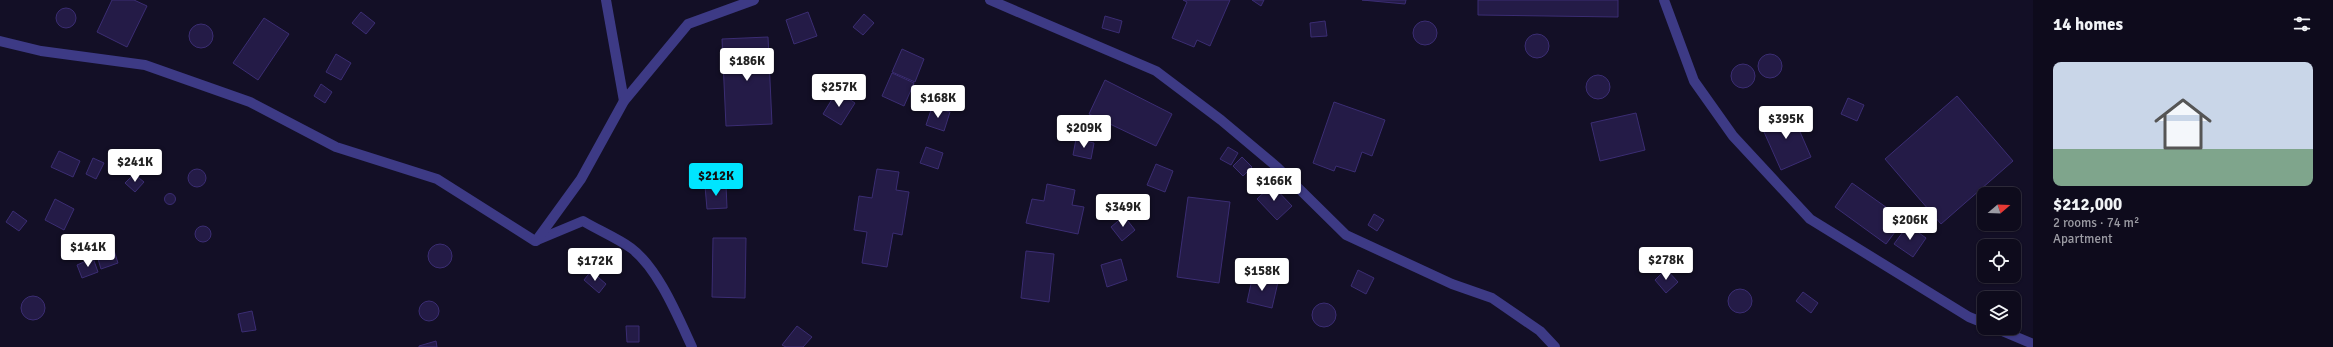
<!DOCTYPE html>
<html lang="en">
<head>
<meta charset="utf-8">
<style>
	body { margin:0; font-family:Signika,sans-serif; background:#171425; color:#f1f3f6; height:100vh; display:flex; flex-direction:column; font-size:15px; white-space:nowrap }
	* { box-sizing:border-box; margin:0 }
	p { font-size:13px; color:#9b9ba3 }
	.icon { flex:none; width:22px; height:22px; fill:none; stroke:currentColor; stroke-width:2; stroke-linecap:round; stroke-linejoin:round }
	.map { position:relative; flex:1; overflow:hidden }
	.panel { display:flex; flex-direction:column; background:#0e0b1c; width:300px }
	.panel>* { flex:none }
	.needle { width:26px; rotate:71deg }
	.controls { position:absolute; left:1977px; top:187px; display:grid; gap:8px }
	.controls a { display:grid; place-items:center; width:44px; height:44px; border-radius:8px; background:#0e0b1c; box-shadow:0 1px 3px #0004,0 0 0 1px #2e2b3b; font-size:20px }
	.price { position:absolute; translate:-50% -34px; padding:0 9px; border-radius:4px; background:#fff; color:#222; font-size:13px; line-height:26px; filter:drop-shadow(0 1px 2px #0008) }
	.price::after { content:''; position:absolute; left:50%; top:24px; width:12px; height:9px; margin-left:-6px; background:inherit; clip-path:polygon(0 0,100% 0,50% 100%) }
	.price.on { background:#00e5ff; color:#111 }
	ul { padding:0; list-style:none }
	li { display:grid; align-content:center; gap:8px; height:212px; padding:0 20px }
	li+li { border-top:1px solid #2e2b3b }
	li span { display:grid; place-items:center; height:124px; border-radius:8px; color:#555 }
	li>.icon { margin-inline-start:auto }
	span .icon { width:72px; height:72px; fill:#fffc; stroke-width:1 }
	li b { font-size:17px }
	h2 { display:flex; justify-content:space-between; align-items:center; height:48px; padding:0 20px; font-size:17px }
	main { display:flex; flex:1; min-height:0 }
	.map>svg:first-child { display:block }
</style>
</head>
<body>
<main>
<div class="map">
<svg width="2033" height="347" viewBox="0 0 2033 347">
	<rect width="100%" height="100%" fill="#130f26"/>
	<g fill="#241b47" stroke="#3b2d73">
		<path d="M112,0H134L147,6L127,47L97,32Z"/>
		<path d="M1183,0H1230L1210,46L1197,40L1194,47L1172,38L1187,2Z"/>
		<path d="M1252,0H1264L1261,6Z"/>
		<path d="M1362,0H1406L1405,4Z"/>
		<path d="M1478,0H1618V17L1478,15Z"/>
		<circle cx="66" cy="18" r="10"/>
		<path d="M361,12L375,23L366,34L352,23Z"/>
		<path d="M808,12L817,36L794,44L786,20Z"/>
		<path d="M864,14L874,23L863,35L853,27Z"/>
		<path d="M1105,16L1122,21L1119,33L1102,28Z"/>
		<path d="M264,18L289,34L258,80L233,63Z"/>
		<circle cx="1425" cy="33" r="12"/>
		<path d="M1325,21L1327,36L1311,37L1310,23Z"/>
		<circle cx="201" cy="36" r="12"/>
		<circle cx="1537" cy="46" r="12"/>
		<path d="M768,37L772,124L726,126L722,39Z"/>
		<path d="M902,49L924,59L915,82L892,72Z"/>
		<circle cx="1770" cy="66" r="12"/>
		<path d="M336,54L351,63L341,80L326,72Z"/>
		<circle cx="1743" cy="76" r="12"/>
		<path d="M892,73L914,83L904,106L882,96Z"/>
		<circle cx="1598" cy="87" r="12"/>
		<path d="M1105,80L1172,114L1156,146L1089,114Z"/>
		<path d="M321,84L332,92L325,103L314,96Z"/>
		<path d="M837,91L855,103L841,125L823,114Z"/>
		<path d="M1957,96L2013,161L1941,224L1885,159Z"/>
		<path d="M1848,98L1864,105L1857,121L1841,114Z"/>
		<path d="M1334,102L1385,120L1372,156L1362,152L1355,172L1336,166L1334,171L1313,163Z"/>
		<path d="M932,107L950,112L944,131L926,125Z"/>
		<path d="M1790,109L1811,157L1781,170L1760,123Z"/>
		<path d="M1636,113L1645,150L1600,161L1591,123Z"/>
		<path d="M1076,139L1094,143L1091,159L1073,155Z"/>
		<path d="M926,147L943,153L938,169L920,163Z"/>
		<path d="M1228,147L1238,153L1231,165L1220,159Z"/>
		<path d="M59,151L80,161L73,177L51,167Z"/>
		<path d="M1242,157L1252,167L1243,176L1233,166Z"/>
		<path d="M93,158L104,163L96,179L86,174Z"/>
		<path d="M1156,164L1173,171L1165,192L1147,185Z"/>
		<circle cx="197" cy="178" r="9"/>
		<path d="M877,169L899,172L896,190L909,192L902,235L893,233L887,267L862,263L867,232L854,230L859,196L872,198Z"/>
		<path d="M134,174L144,182L135,192L125,183Z"/>
		<path d="M1852,183L1904,220L1886,244L1835,207Z"/>
		<path d="M1047,184L1075,190L1072,205L1084,207L1078,234L1026,223L1032,199L1044,201Z"/>
		<path d="M726,185L727,208L707,209L705,186Z"/>
		<path d="M1272,185L1292,206L1277,220L1257,199Z"/>
		<circle cx="170" cy="199" r="5.5"/>
		<path d="M1188,197L1230,202L1219,283L1177,277Z"/>
		<path d="M55,199L74,209L64,230L45,220Z"/>
		<path d="M13,211L27,221L19,231L6,222Z"/>
		<path d="M1374,214L1384,220L1377,231L1368,225Z"/>
		<path d="M1124,216L1135,230L1122,241L1111,227Z"/>
		<path d="M1908,225L1926,238L1913,257L1894,244Z"/>
		<circle cx="203" cy="234" r="8"/>
		<path d="M713,238H746L745,298L712,297Z"/>
		<circle cx="440" cy="256" r="12"/>
		<path d="M112,244L118,263L101,269L95,249Z"/>
		<path d="M1026,251L1054,254L1049,302L1021,298Z"/>
		<path d="M93,258L98,272L82,278L77,265Z"/>
		<path d="M1121,259L1127,280L1107,287L1101,265Z"/>
		<path d="M1666,269L1678,282L1666,293L1655,280Z"/>
		<path d="M1358,270L1374,278L1366,294L1351,286Z"/>
		<path d="M591,271L606,284L599,293L584,280Z"/>
		<path d="M1253,275L1278,282L1272,308L1247,302Z"/>
		<circle cx="1740" cy="301" r="12"/>
		<path d="M1803,292L1818,303L1811,313L1796,301Z"/>
		<circle cx="33" cy="308" r="12"/>
		<circle cx="429" cy="311" r="10"/>
		<circle cx="1324" cy="315" r="12"/>
		<path d="M252,311L256,330L242,332L238,314Z"/>
		<path d="M626,326H639V342H627Z"/>
		<path d="M797,326L812,337L803,347H786L782,345Z"/>
		<path d="M436,341L437,347H419V346Z"/>
	</g>
	<g fill="none" stroke-linecap="round" stroke-linejoin="round">
		<g stroke="#3d3a85" stroke-width="10">
			<path d="M606,0L624,101"/>
			<path d="M990,0L1156,71L1221,120L1277,167L1346,235L1452,284L1492,298L1540,331L1555,347"/>
			<path d="M1664,0L1694,81L1733,136L1810,219L1969,317L1984,323"/>
			<path d="M0,41L41,51L145,65L250,102L336,147L437,179L535,241L583,221C598,230 617,238 631,248C658,268 678,317 692,347"/>
			<path d="M536,241L581,179L624,101L688,24L754,0"/>
			<path d="M1995,328L2033,344"/>
		</g>
	</g>
</svg>
<div class="controls">
<a><svg class="needle" viewBox="-14 -14 28 28"><path d="M0-13l5 13h-10z" fill="#e53935"/><path d="M0 13l5-13h-10z" fill="#9b9ba3"/></svg></a>
<a><svg class="icon" aria-label="locate" viewBox="0 0 24 24"><circle cx="12" cy="12" r="6"/><path d="M12 2v4M12 18v4M2 12h4M18 12h4"/></svg></a>
<a><svg class="icon" aria-label="layers" viewBox="0 0 24 24"><path d="M12 4l9 5-9 5-9-5zM3 14l9 5 9-5"/></svg></a>
</div>
<b class="price" style="left:747px;top:82px">$186K</b>
<b class="price" style="left:839px;top:108px">$257K</b>
<b class="price" style="left:938px;top:119px">$168K</b>
<b class="price" style="left:1786px;top:140px">$395K</b>
<b class="price" style="left:1084px;top:149px">$209K</b>
<b class="price" style="left:135px;top:183px">$241K</b>
<b class="price on" style="left:716px;top:197px">$212K</b>
<b class="price" style="left:1274px;top:202px">$166K</b>
<b class="price" style="left:1123px;top:228px">$349K</b>
<b class="price" style="left:1910px;top:241px">$206K</b>
<b class="price" style="left:88px;top:268px">$141K</b>
<b class="price" style="left:1666px;top:281px">$278K</b>
<b class="price" style="left:595px;top:282px">$172K</b>
<b class="price" style="left:1262px;top:292px">$158K</b>
</div>
<section class="panel">
<h2>14 homes<svg class="icon" aria-label="filters" viewBox="0 0 24 24"><path d="M4 7h16M4 17h16"/><circle cx="9" cy="7" r="2"/><circle cx="15" cy="17" r="2"/></svg></h2>
<ul>
<li><span style="background:linear-gradient(#c9d6e8 70%,#7fa58c 0)"><svg class="icon" aria-label="home" viewBox="0 0 24 24"><path d="M3 11l9-7 9 7M6 9v11h12V9"/></svg></span><div><b>$212,000</b><p>2 rooms · 74 m²</p><p>Apartment</p></div></li>
</ul>
</section>
</main>
</body>
</html>
